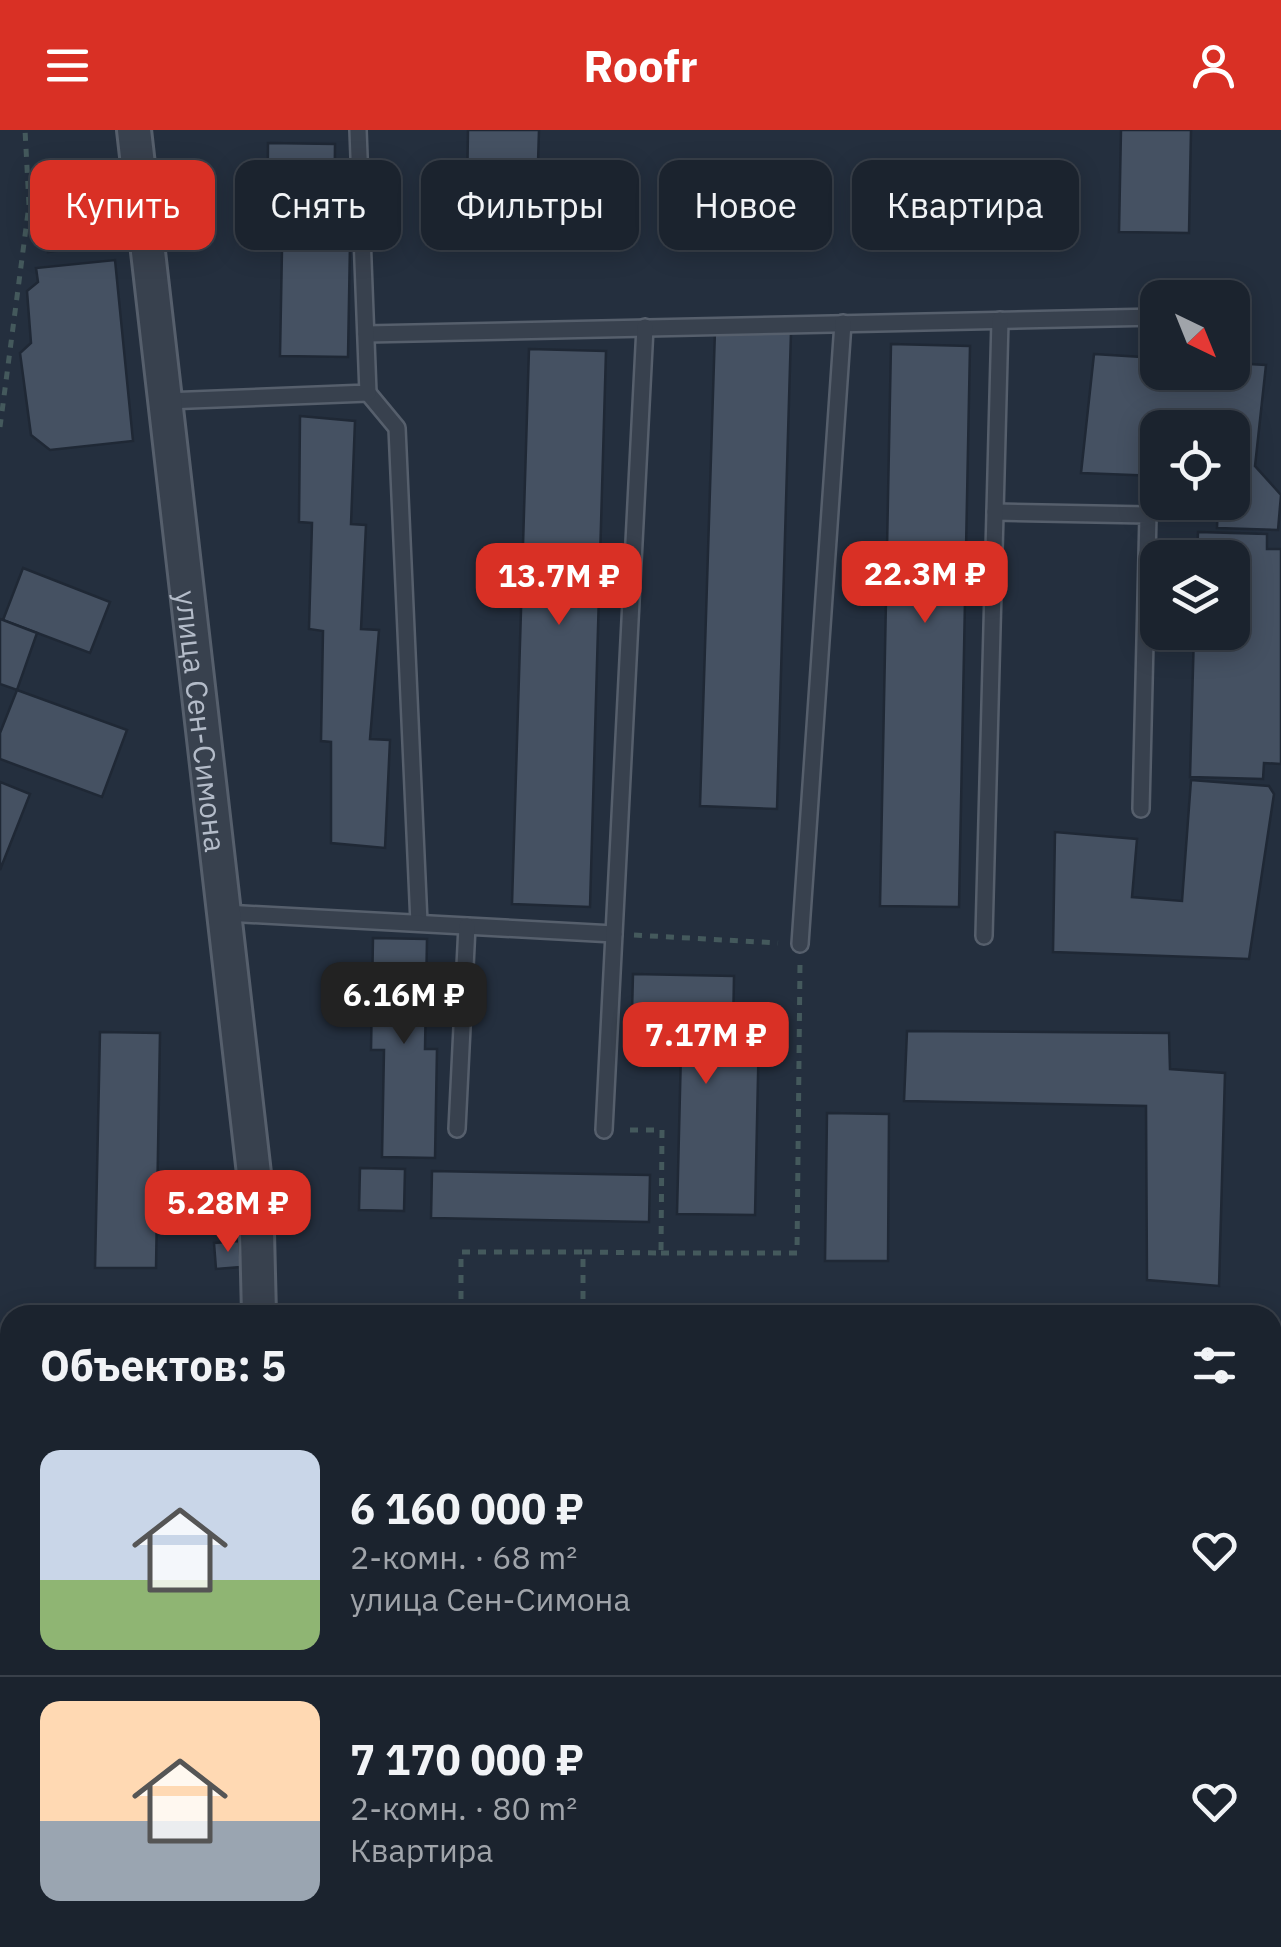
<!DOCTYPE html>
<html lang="ru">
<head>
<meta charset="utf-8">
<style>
	body { margin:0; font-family:"IBM Plex Sans",sans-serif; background:#282f3a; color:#f1f3f6; height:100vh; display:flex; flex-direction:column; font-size:38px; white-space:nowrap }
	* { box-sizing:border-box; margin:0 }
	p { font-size:32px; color:#a0a4aa }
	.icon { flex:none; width:55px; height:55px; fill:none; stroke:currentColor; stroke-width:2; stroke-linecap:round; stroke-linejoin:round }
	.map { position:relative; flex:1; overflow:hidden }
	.details { position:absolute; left:0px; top:1175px; width:1282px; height:642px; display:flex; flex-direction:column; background:#1b232e; border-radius:30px 30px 0 0; box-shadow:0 5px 25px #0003,0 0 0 2px #39404a }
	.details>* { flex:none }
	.banner { position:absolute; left:30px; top:30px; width:1222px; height:90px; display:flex; gap:20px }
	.needle { width:65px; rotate:137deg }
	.buttons { position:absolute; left:1140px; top:150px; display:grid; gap:20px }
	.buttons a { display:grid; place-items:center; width:110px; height:110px; border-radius:20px; background:#1b232e; box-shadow:0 5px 25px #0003,0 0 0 2px #39404a; font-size:50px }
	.price { position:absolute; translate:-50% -85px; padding:0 22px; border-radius:20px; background:#d93025; color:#fff; font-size:32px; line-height:65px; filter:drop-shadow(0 2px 5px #0008) }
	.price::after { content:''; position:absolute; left:50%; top:60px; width:30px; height:22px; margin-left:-15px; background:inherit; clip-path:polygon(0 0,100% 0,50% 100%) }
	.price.active { background:#222; color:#fff }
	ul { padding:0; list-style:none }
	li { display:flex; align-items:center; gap:30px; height:250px; padding:0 40px }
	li+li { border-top:2px solid #39404a }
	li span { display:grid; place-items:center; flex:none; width:280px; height:200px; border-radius:20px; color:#555 }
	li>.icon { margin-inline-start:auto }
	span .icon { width:120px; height:120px; fill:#fffc; stroke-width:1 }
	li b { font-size:42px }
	h2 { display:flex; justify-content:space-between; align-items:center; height:120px; padding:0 40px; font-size:42px }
	.tag { padding:0 35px; border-radius:20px; background:#1b232e; box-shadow:0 5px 25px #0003,0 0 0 2px #39404a; font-size:35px; line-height:90px }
	.tag.active { background:#d93025; color:#fff }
	header { display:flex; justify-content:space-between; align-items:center; height:130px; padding:0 40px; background:#d93025; color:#fff; font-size:45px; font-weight:700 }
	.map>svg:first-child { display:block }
</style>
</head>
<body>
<header><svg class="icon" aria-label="menu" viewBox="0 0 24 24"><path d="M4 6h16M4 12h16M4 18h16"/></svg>Roofr<svg class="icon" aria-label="person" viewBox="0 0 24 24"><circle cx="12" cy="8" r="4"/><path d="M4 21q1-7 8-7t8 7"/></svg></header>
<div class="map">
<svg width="1281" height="1817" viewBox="0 0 1281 1817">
	<rect width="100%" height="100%" fill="#242f3e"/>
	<g fill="#455162" stroke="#1f2835" stroke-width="2.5">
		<path d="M468,0H539L537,66L467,64Z"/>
		<path d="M1121,0H1191L1189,103L1119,102Z"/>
		<path d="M268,13L335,14L334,114H350L348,227L280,226L282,119H267Z"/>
		<path d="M100,86L104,114L48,122L44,93Z"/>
		<path d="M115,130L133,311L50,320L31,305L20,223L31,213L27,161L38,152L36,138Z"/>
		<path d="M715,200L791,202L777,679L700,676Z"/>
		<path d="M891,214L970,216L959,777L880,776Z"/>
		<path d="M529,219L606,221L590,777L512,774Z"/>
		<path d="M1094,224L1158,228V242H1232V233L1266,235L1255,336L1281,365L1278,400L1217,398L1218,372H1232V298H1158V346L1081,343Z"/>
		<path d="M300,286L355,291L351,394L366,395L361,499L379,500L370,609L390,610L385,718L331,713V612L321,611L323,501L309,499L312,393L299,392Z"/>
		<path d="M1198,402L1267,404V419H1281V634L1264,633L1263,649L1190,647L1194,502H1232V428H1197Z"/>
		<path d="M23,438L110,472L90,523L3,490Z"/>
		<path d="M0,489L37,503L17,560L0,554Z"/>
		<path d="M17,560L127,600L102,667L0,629V603Z"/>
		<path d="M1191,650L1269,656L1274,664L1249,829L1053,822L1055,702L1137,709L1132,767L1182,771Z"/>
		<path d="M0,652L30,664L0,740Z"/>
		<path d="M373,808L427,809L425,919H437L435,1028L382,1027L384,920H371Z"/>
		<path d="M633,844L734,846L733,901H759L755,1085L677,1084L681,921L631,920Z"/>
		<path d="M907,901L1169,903L1170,939L1225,943L1219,1156L1147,1150L1146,976L904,971Z"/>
		<path d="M100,902L160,903L156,1138H95Z"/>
		<path d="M827,983L889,984L888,1131H825Z"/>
		<path d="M360,1038L405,1039L404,1081L359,1080Z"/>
		<path d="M432,1041L650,1045L649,1092L431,1088Z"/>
		<path d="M239,1111L241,1137L216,1139L214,1113Z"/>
		<path d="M0,1318H10V1564L0,1565Z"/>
		<path d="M0,1694L10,1695V1753L0,1752Z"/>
	</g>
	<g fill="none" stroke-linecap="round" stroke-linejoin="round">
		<g stroke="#565f6c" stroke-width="20">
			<g id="lane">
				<path d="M366,204L1158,187"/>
				<path d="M368,263L397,298L419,793"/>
				<path d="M165,271L368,263L358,0"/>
				<path d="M995,382L1148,385L1141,679"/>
				<path d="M225,783L614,804"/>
				<path d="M984,806L1000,190"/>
				<path d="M800,814L843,193"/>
				<path d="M457,999L467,796"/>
				<path d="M604,1000L645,197"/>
				<path d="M459,1817V1808"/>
				<path d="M581,1817V1808"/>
			</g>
		</g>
		<g stroke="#565f6c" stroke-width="38">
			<g id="street">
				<path id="s1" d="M134,0L256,1061L259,1185"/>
				<path d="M0,1795H10"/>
				<path d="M244,1808L405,1817"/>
			</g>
		</g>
		<g stroke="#44595c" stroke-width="5" stroke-dasharray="8 8" stroke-linecap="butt">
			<path d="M0,297L29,75L25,0"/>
			<path d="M634,805L778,813"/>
			<path d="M661,1123H797L800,833"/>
			<path d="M461,1185V1122H583"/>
			<path d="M583,1185V1122L661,1123L662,1000H627"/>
		</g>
		<use href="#lane" stroke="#38414e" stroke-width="15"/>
		<use href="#street" stroke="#38414e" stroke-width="32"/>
	</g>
	<g text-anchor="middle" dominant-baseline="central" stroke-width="8" stroke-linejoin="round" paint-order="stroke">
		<g font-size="30" fill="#b4bcc9" stroke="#1d2633">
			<text stroke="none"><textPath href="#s1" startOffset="595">улица Сен-Симона</textPath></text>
		</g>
	</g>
</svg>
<div class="buttons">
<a><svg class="needle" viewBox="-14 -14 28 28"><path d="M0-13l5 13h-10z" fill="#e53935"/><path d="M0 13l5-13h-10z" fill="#a0a4aa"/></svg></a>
<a><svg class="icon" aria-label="locate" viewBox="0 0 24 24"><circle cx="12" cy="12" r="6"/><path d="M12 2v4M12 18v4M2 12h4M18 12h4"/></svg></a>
<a><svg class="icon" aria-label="layers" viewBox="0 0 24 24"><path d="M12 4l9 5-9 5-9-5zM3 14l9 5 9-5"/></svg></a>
</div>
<b class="price" style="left:925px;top:496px">22.3M ₽</b>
<b class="price" style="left:559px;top:498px">13.7M ₽</b>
<b class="price active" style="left:404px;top:917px">6.16M ₽</b>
<b class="price" style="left:706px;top:957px">7.17M ₽</b>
<b class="price" style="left:228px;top:1125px">5.28M ₽</b>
<div class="banner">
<a class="tag active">Купить</a>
<a class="tag">Снять</a>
<a class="tag">Фильтры</a>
<a class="tag">Новое</a>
<a class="tag">Квартира</a>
</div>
<section class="details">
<h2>Объектов: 5<svg class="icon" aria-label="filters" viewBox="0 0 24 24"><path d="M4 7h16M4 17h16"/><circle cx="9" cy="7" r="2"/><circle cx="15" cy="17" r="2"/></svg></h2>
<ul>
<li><span style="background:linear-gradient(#c9d6e8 65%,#8fb573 0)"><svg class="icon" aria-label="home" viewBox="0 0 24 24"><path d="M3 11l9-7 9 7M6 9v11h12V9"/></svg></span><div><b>6 160 000 ₽</b><p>2-комн. · 68 m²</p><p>улица Сен-Симона</p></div><svg class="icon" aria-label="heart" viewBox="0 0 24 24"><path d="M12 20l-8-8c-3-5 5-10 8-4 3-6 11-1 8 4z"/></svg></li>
<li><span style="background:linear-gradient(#ffd9b3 60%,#9aa5b1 0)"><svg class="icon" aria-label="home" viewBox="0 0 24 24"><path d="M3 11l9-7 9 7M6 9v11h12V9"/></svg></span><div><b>7 170 000 ₽</b><p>2-комн. · 80 m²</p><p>Квартира</p></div><svg class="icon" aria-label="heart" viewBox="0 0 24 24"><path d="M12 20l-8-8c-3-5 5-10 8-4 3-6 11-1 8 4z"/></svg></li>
</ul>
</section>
</div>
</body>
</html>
